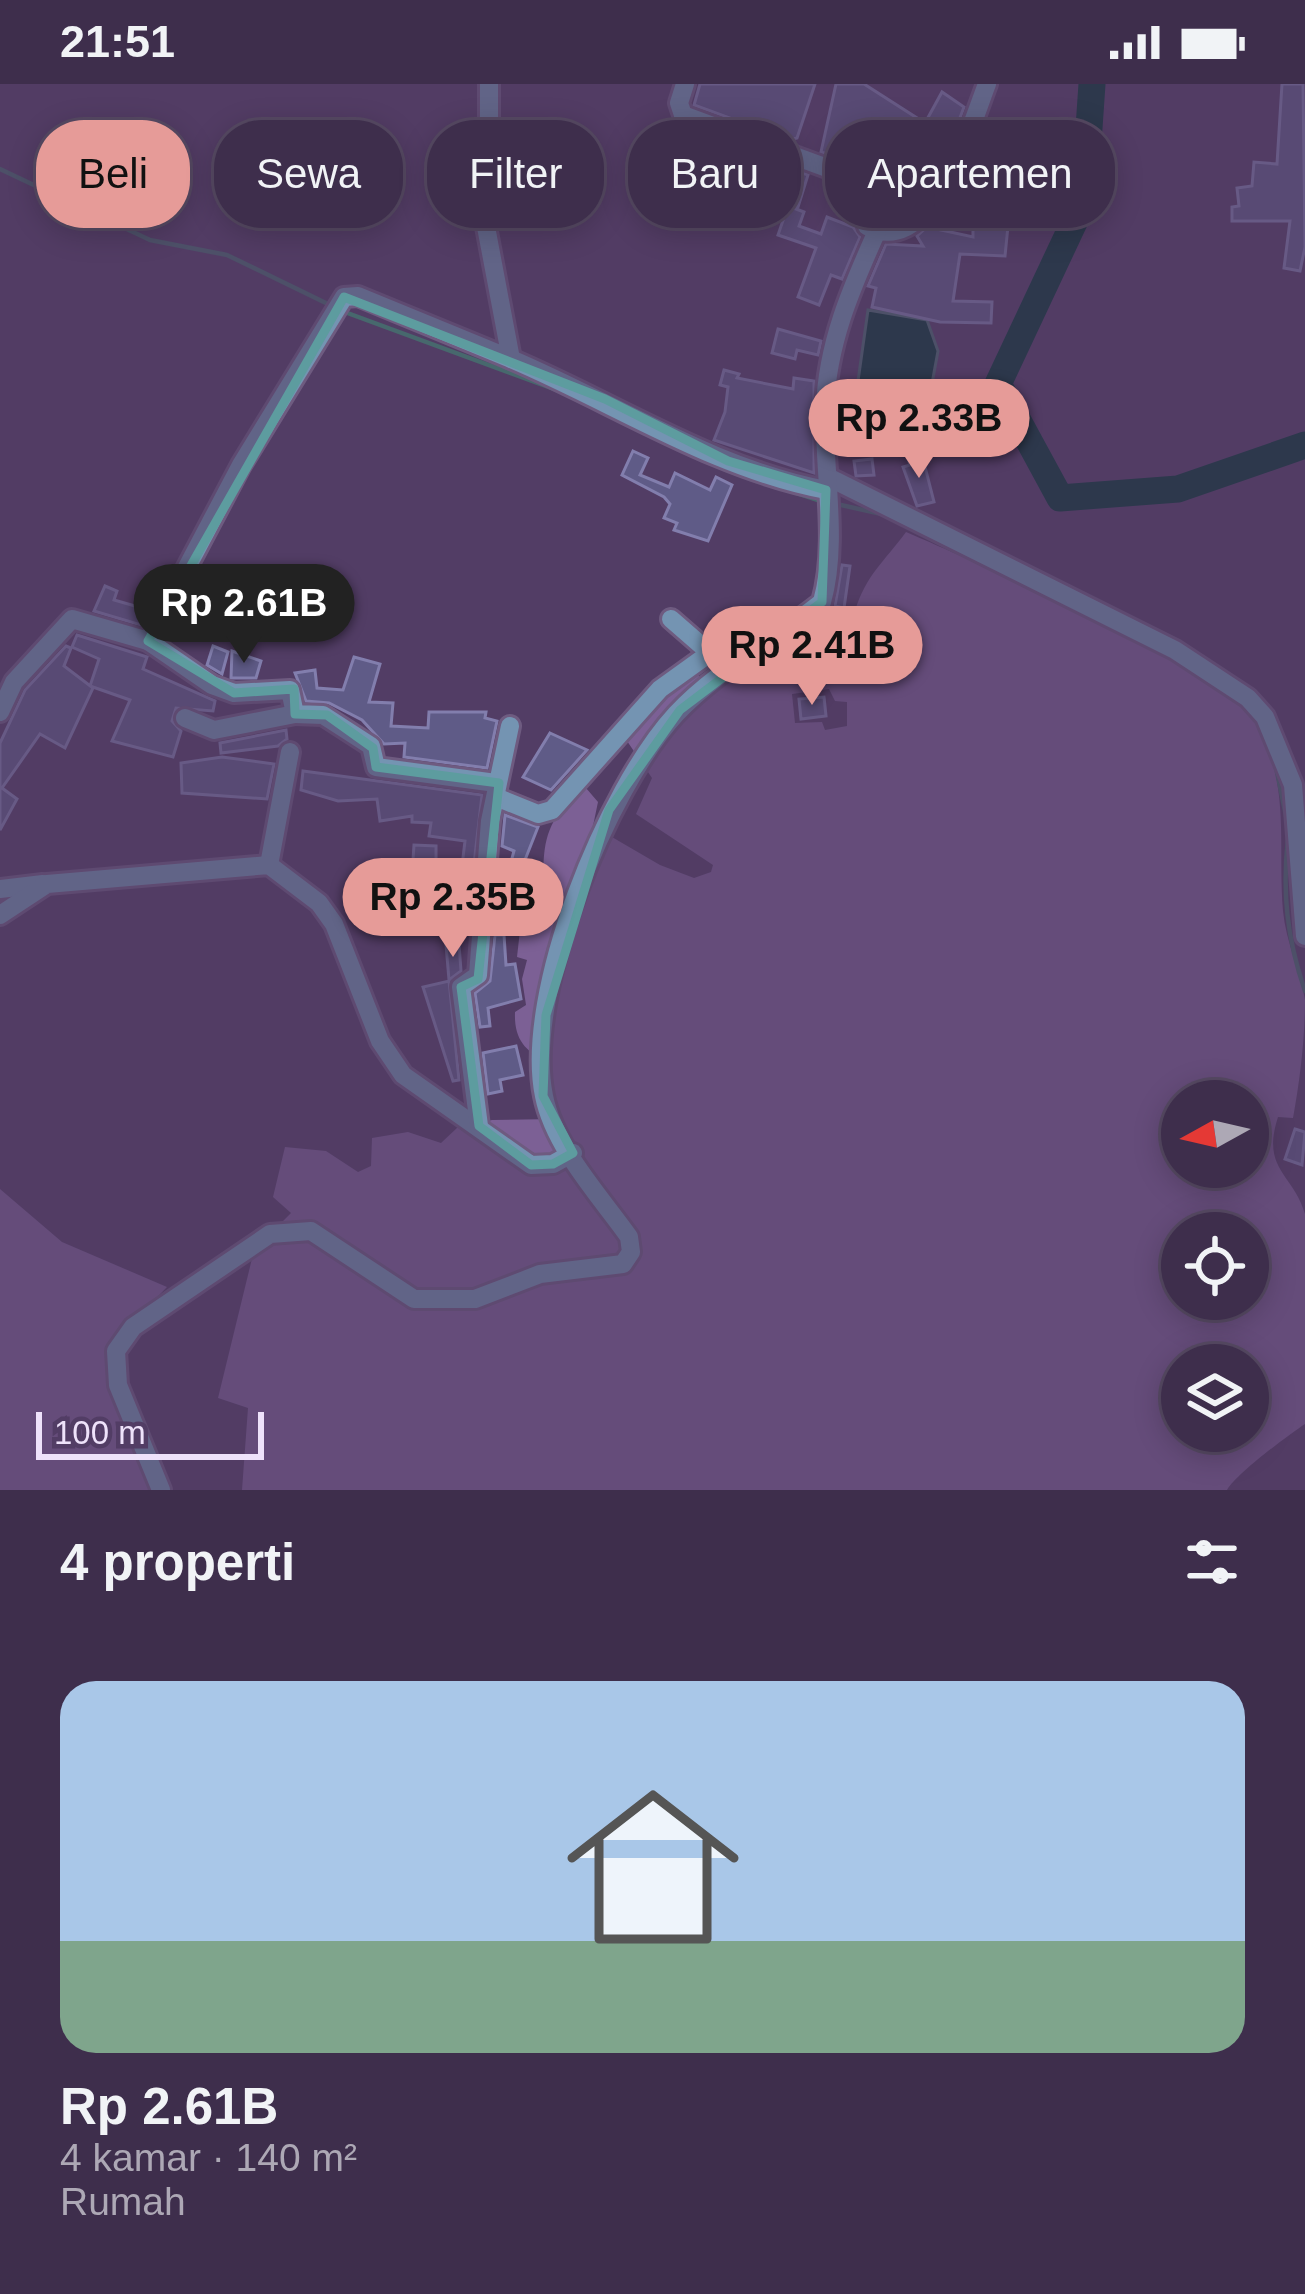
<!DOCTYPE html>
<html lang="id">
<head>
<meta charset="utf-8">
<style>
	body { margin:0; font-family:Arial,sans-serif; background:#493a56; color:#f1f3f6; height:100vh; display:flex; flex-direction:column; font-size:45px; white-space:nowrap }
	* { box-sizing:border-box; margin:0 }
	p { font-size:39px; color:#ada8b5 }
	.icon { flex:none; width:66px; height:66px; fill:none; stroke:currentColor; stroke-width:2; stroke-linecap:round; stroke-linejoin:round }
	.map { position:relative; height:1406px; overflow:hidden }
	.drawer { display:flex; flex-direction:column; background:#3e2e4c; flex:1 }
	.drawer>* { flex:none }
	.guide { position:absolute; left:36px; top:36px; width:1233px; height:108px; display:flex; gap:24px }
	.needle { width:78px; rotate:262deg }
	.fabs { position:absolute; left:1161px; top:996px; display:grid; gap:24px }
	.fabs a { display:grid; place-items:center; width:108px; height:108px; border-radius:50%; background:#3e2e4c; box-shadow:0 6px 30px #0003,0 0 0 3px #574a64; font-size:60px }
	.scale { position:absolute; left:36px; bottom:30px; width:228px; box-sizing:border-box; padding-left:12px; border:6px solid #eee2fa; border-top:0; font-size:33px; line-height:42px; white-space:nowrap; color:#eee2fa; -webkit-text-stroke:9px #523d65; paint-order:stroke }
	.price { position:absolute; translate:-50% -102px; padding:0 27px; border-radius:42px; background:#e69b98; color:#111; font-size:39px; line-height:78px; filter:drop-shadow(0 3px 6px #0008) }
	.price::after { content:''; position:absolute; left:50%; top:72px; width:36px; height:27px; margin-left:-18px; background:inherit; clip-path:polygon(0 0,100% 0,50% 100%) }
	.price.selected { background:#222; color:#fff }
	ul { padding:0; list-style:none }
	li { display:grid; align-content:center; gap:24px; height:636px; padding:0 60px }
	li span { display:grid; place-items:center; height:372px; border-radius:36px; color:#555 }
	li>.icon { margin-inline-start:auto }
	span .icon { width:216px; height:216px; fill:#fffc; stroke-width:1 }
	li b { font-size:51px }
	h2 { display:flex; justify-content:space-between; align-items:center; height:144px; padding:0 60px; font-size:51px }
	.pill { padding:0 42px; border-radius:48px; background:#3e2e4c; box-shadow:0 6px 30px #0003,0 0 0 3px #574a64; font-size:42px; line-height:108px }
	.pill.selected { background:#e69b98; color:#111 }
	.status { display:flex; justify-content:space-between; align-items:center; height:84px; padding:0 60px; background:#3e2e4c; direction:ltr }
	.status svg { height:33px; fill:currentColor }
	.map>svg:first-child { display:block }
</style>
</head>
<body>
<div class="status"><b>21:51</b><svg viewBox="0 0 49 12"><path d="M0 12V9h3v3zM5 12V6h3v6zM10 12V3h3v9zM15 12V0h3v12zM26 1h20v11H26zM47 4h2v5h-2z"/></svg></div>
<div class="map">
<svg width="1305" height="1406" viewBox="0 0 1305 1406">
	<rect width="100%" height="100%" fill="#523d65"/>
	<g fill="#7c6095" fill-rule="evenodd">
		<path d="M906,448C969,475 1242,593 1263,647C1289,713 1278,761 1283,827C1286,859 1300,885 1305,916C1305,954 1300,996 1293,1034L1278,1033C1261,1086 1293,1089 1305,1130V1340C1287,1352 1236,1390 1227,1406H242L248,1324L218,1314L258,1150L276,1144L291,1129L273,1113L285,1063L326,1067L358,1088L371,1082L372,1054L408,1048L441,1059L458,1043L492,1036L556,1035L546,979C524,965 514,955 515,928L526,921L522,895L527,876L517,873L520,846C568,805 513,754 586,704L598,718L593,742L660,781L694,794L711,788L713,781L636,730L652,694L625,654L663,607L692,587L714,604L819,528L837,533L855,527C866,491 884,478 906,448ZM829,605L835,617L847,618V642L825,646L822,638L795,639L792,610ZM1182,1017H1248V1083H1182ZM1182,1149H1248V1215H1182ZM1182,1281H1248V1347H1182Z"/>
		<path d="M0,1105L62,1158L167,1203L115,1257L154,1406H0Z"/>
	</g>
	<path fill="#003430" stroke="#47686d" stroke-width="3" d="M868,226L927,236L938,267L921,359L848,368Z"/>
	<g fill="none" stroke-linecap="round" stroke-linejoin="round">
		<g stroke="#47686d" stroke-width="4.5">
			<path d="M0,85L150,156L227,171L332,222"/>
			<path d="M342,227L562,308"/>
			<path d="M775,402L821,417"/>
			<path d="M832,419L886,431"/>
			<path d="M1276,683L1288,742"/>
			<path d="M1288,754C1282,808 1287,855 1305,907"/>
		</g>
		<path stroke="#003430" stroke-width="27" d="M1092,0L1084,117L998,300L1060,414L1178,405L1305,361"/>
	</g>
	<g fill="#5f5b87" stroke="#827ead" stroke-width="3">
		<path d="M700,0H815L797,54L790,56L694,21Z"/>
		<path d="M836,0H864L925,39L942,8L964,23L955,47L948,43L925,83L935,89L921,111L888,90L890,76L906,86L917,63L894,50L877,78L843,57L839,74L821,68Z"/>
		<path d="M1282,0H1303L1305,163L1300,187L1284,184L1290,137H1232V123L1239,122L1237,104L1252,102L1254,78L1277,80Z"/>
		<path d="M1016,44L1021,92L995,96L993,81L1002,79L996,47Z"/>
		<path d="M758,73L808,91L798,123L747,104Z"/>
		<path d="M901,105L911,122L891,133L886,114Z"/>
		<path d="M788,122L804,128L799,142L821,150L827,133L853,143L860,153L842,195L831,191L819,221L798,213L816,164L778,151Z"/>
		<path d="M1009,132L1005,172L960,170L953,217L992,218L991,239L940,238L872,223L876,204L868,202L886,160L923,162L917,152L927,143L973,153V136Z"/>
		<path d="M778,245L821,257L818,271L797,266L795,275L772,269Z"/>
		<path d="M724,286L739,290L737,294L793,305L794,294L814,297V389L714,356L725,328L728,303L720,301Z"/>
		<path d="M633,367L648,374L640,391L669,403L675,389L710,406L716,393L732,401L708,457L674,446L677,439L664,434L670,420L664,413L622,391Z"/>
		<path d="M922,371L934,418L917,422L903,383L910,381L908,374Z"/>
		<path d="M872,375L874,391L856,392L854,377Z"/>
		<path d="M842,481L850,482L844,524L835,522Z"/>
		<path d="M105,502L117,507L114,516L149,526L141,541L94,527Z"/>
		<path d="M77,551L147,573L143,585L215,617L213,627L176,624L172,637L181,647L173,673L112,657L130,616L90,602L99,575L72,563Z"/>
		<path d="M66,562L71,564L64,582L93,604L65,664L40,650L2,704L17,715L0,746V659L25,606Z"/>
		<path d="M213,562L228,568L222,590L207,581Z"/>
		<path d="M232,567L261,577L256,594H231Z"/>
		<path d="M354,573L380,580L369,618L393,619L391,642L428,644L429,628H486L485,634L497,637L487,684L404,673L405,659L384,660L362,636L329,619L306,617L295,589L315,586L317,604L343,606Z"/>
		<path d="M824,613L826,632L801,635L799,615Z"/>
		<path d="M286,646L287,655L278,662L221,669L220,659Z"/>
		<path d="M550,649L587,666L551,706L523,693Z"/>
		<path d="M222,673L274,680L267,715L182,709L181,679Z"/>
		<path d="M303,687L482,711L472,797H463L461,816L434,812L431,843L418,841L419,829L409,828L419,776H413L414,761L436,762V780L462,782L465,757L429,752L431,739L412,738V732L380,737L377,715L338,717L301,706Z"/>
		<path d="M505,731L538,743L523,781L535,785L519,839L496,832L514,767L502,762Z"/>
		<path d="M495,851H504L506,881L515,880L521,915L488,924L490,942L480,943L475,909L490,897Z"/>
		<path d="M459,860L461,887L449,896L446,861Z"/>
		<path d="M449,897L459,996L453,997L423,903Z"/>
		<path d="M516,962L523,991L500,996L502,1007L488,1010L483,969Z"/>
		<path d="M1295,1045L1305,1048L1302,1081L1285,1075Z"/>
	</g>
	<g fill="none" stroke-linecap="round" stroke-linejoin="round">
		<g stroke="#6e5b80" stroke-width="24">
			<g id="minor">
				<path d="M685,0L679,19L683,31L838,88L856,103L867,142C932,177 971,41 987,0"/>
				<path d="M511,275C615,319 714,385 826,406"/>
				<path d="M828,393L1175,566L1248,614L1265,633L1293,701L1305,852"/>
				<path d="M671,535L710,569"/>
				<path d="M148,557L212,601L234,609L290,606L295,630L323,631L371,662L376,683L496,699"/>
				<path d="M0,628L14,598L72,535L148,557L241,381L344,213L358,212L511,275L480,111L489,73V0"/>
				<path d="M185,634L214,646L295,630"/>
				<path d="M496,713L538,730L552,726L660,605L710,569L761,560"/>
				<path d="M269,781L290,668"/>
				<path d="M0,805L43,800"/>
				<path d="M0,831L47,800L269,781L319,819L334,840L380,957L403,991L531,1081L553,1080L573,1069"/>
				<path d="M479,1042L461,903L478,891L490,737L510,642"/>
				<path d="M161,1406L118,1301L116,1267L133,1243L270,1150L311,1147L414,1215H475L540,1190L623,1180L631,1168L629,1153C600,1112 554,1063 544,1012C523,910 607,705 676,630C718,585 775,556 822,518C839,457 823,387 825,324C827,260 851,205 877,147"/>
			</g>
		</g>
		<use href="#minor" stroke="#7494b2" stroke-width="18"/>
	</g>
	<path d="M0 0H1305V1406H0ZM344,213L605,315L728,377L826,406L822,518L680,626L609,726L546,931L543,1012L573,1069L553,1080L531,1081L479,1042L461,903L478,895L499,699L376,683L373,664L327,631L295,630L294,605L234,609L148,557Z" fill="#523d65" fill-opacity=".55" fill-rule="evenodd"/>
	<path fill="none" stroke="#5d9c9f" stroke-width="9" stroke-linejoin="round" d="M344,213L605,315L728,377L826,406L822,518L680,626L609,726L546,931L543,1012L573,1069L553,1080L531,1081L479,1042L461,903L478,895L499,699L376,683L373,664L327,631L295,630L294,605L234,609L148,557Z"/>
</svg>
<div class="fabs">
<a><svg class="needle" viewBox="-14 -14 28 28"><path d="M0-13l5 13h-10z" fill="#e53935"/><path d="M0 13l5-13h-10z" fill="#ada8b5"/></svg></a>
<a><svg class="icon" aria-label="locate" viewBox="0 0 24 24"><circle cx="12" cy="12" r="6"/><path d="M12 2v4M12 18v4M2 12h4M18 12h4"/></svg></a>
<a><svg class="icon" aria-label="layers" viewBox="0 0 24 24"><path d="M12 4l9 5-9 5-9-5zM3 14l9 5 9-5"/></svg></a>
</div>
<div class="scale">100 m</div>
<b class="price" style="left:919px;top:397px">Rp 2.33B</b>
<b class="price selected" style="left:244px;top:582px">Rp 2.61B</b>
<b class="price" style="left:812px;top:624px">Rp 2.41B</b>
<b class="price" style="left:453px;top:876px">Rp 2.35B</b>
<div class="guide">
<a class="pill selected">Beli</a>
<a class="pill">Sewa</a>
<a class="pill">Filter</a>
<a class="pill">Baru</a>
<a class="pill">Apartemen</a>
</div>
</div>
<section class="drawer">
<h2>4 properti<svg class="icon" aria-label="filters" viewBox="0 0 24 24"><path d="M4 7h16M4 17h16"/><circle cx="9" cy="7" r="2"/><circle cx="15" cy="17" r="2"/></svg></h2>
<ul>
<li><span style="background:linear-gradient(#a9c7e8 70%,#7fa58c 0)"><svg class="icon" aria-label="home" viewBox="0 0 24 24"><path d="M3 11l9-7 9 7M6 9v11h12V9"/></svg></span><div><b>Rp 2.61B</b><p>4 kamar · 140 m²</p><p>Rumah</p></div></li>
</ul>
</section>
</body>
</html>
